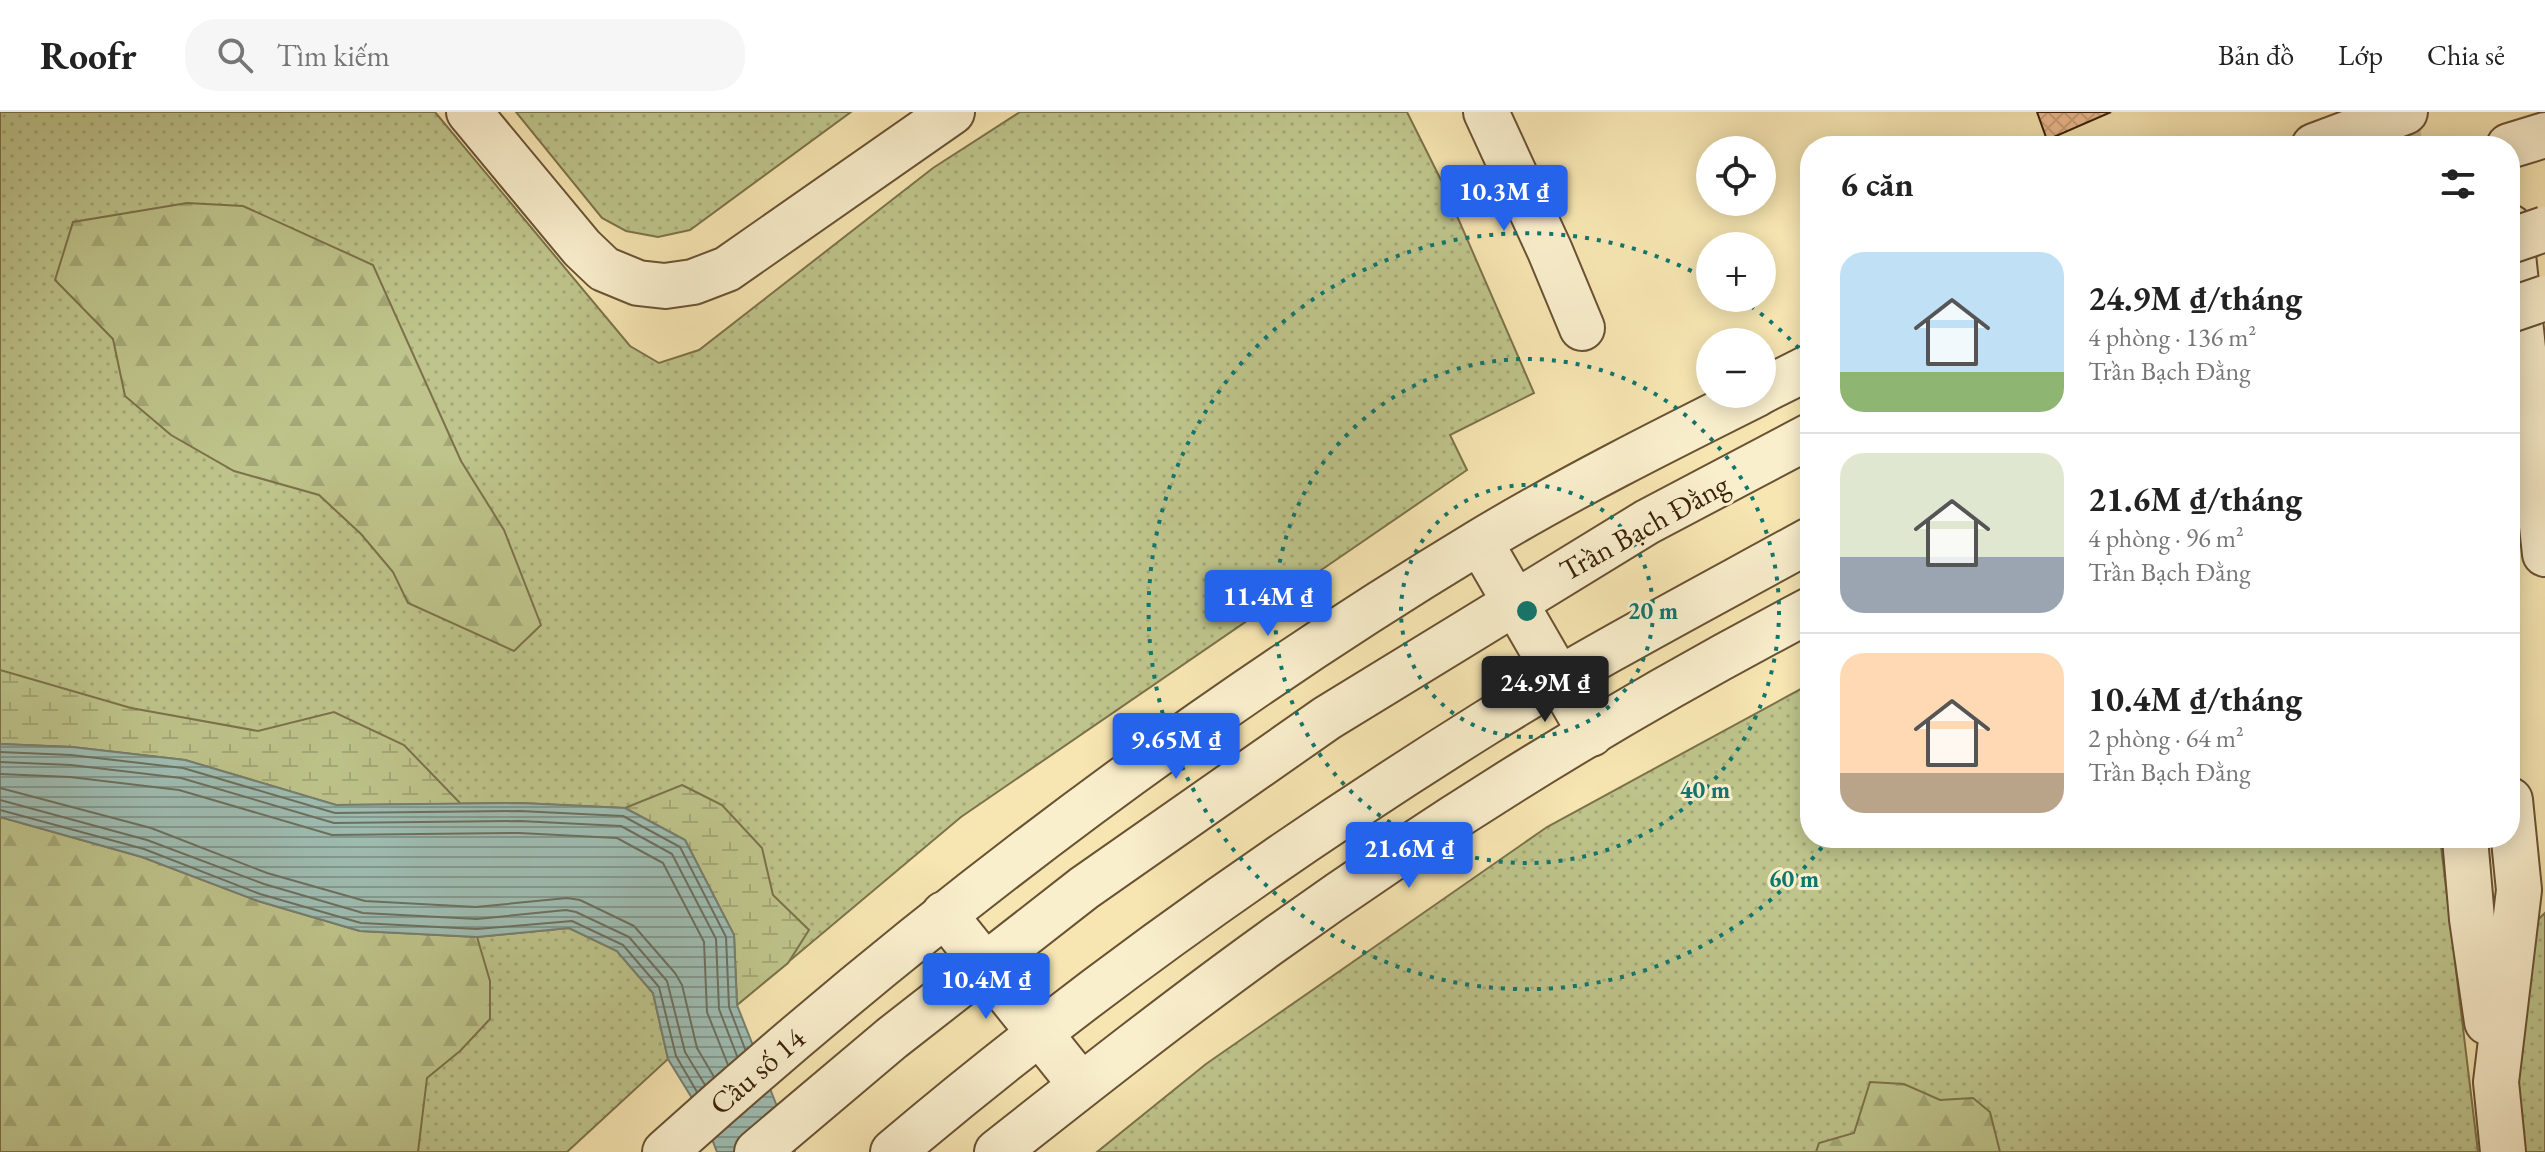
<!DOCTYPE html>
<html lang="vi">
<head>
<meta charset="utf-8">
<style>
	body { margin:0; font-family:"EB Garamond",serif; background:#f6f6f6; color:#222; height:100vh; display:flex; flex-direction:column; font-size:30px; white-space:nowrap }
	* { box-sizing:border-box; margin:0 }
	p { font-size:26px; color:#767676 }
	.icon { flex:none; width:44px; height:44px; fill:none; stroke:currentColor; stroke-width:2; stroke-linecap:round; stroke-linejoin:round }
	.map { position:relative; flex:1; overflow:hidden }
	.side { position:absolute; left:1800px; top:24px; width:720px; height:712px; display:flex; flex-direction:column; background:#fff; border-radius:32px; box-shadow:0 4px 20px #0003 }
	.side>* { flex:none }
	.buttons { position:absolute; left:1696px; top:24px; display:grid; gap:16px }
	.buttons a { display:grid; place-items:center; width:80px; height:80px; border-radius:50%; background:#fff; box-shadow:0 4px 20px #0003; font-size:40px }
	.price { position:absolute; translate:-50% -68px; padding:0 18px; border-radius:8px; background:#2563eb; color:#fff; font-size:26px; line-height:52px; filter:drop-shadow(0 2px 4px #0008) }
	.price::after { content:''; position:absolute; left:50%; top:48px; width:24px; height:18px; margin-left:-12px; background:inherit; clip-path:polygon(0 0,100% 0,50% 100%) }
	.price.active { background:#222; color:#fff }
	ul { padding:0; list-style:none }
	li { display:flex; align-items:center; gap:24px; height:200px; padding:0 40px }
	li+li { border-top:2px solid #e0e0e0 }
	li span { display:grid; place-items:center; flex:none; width:224px; height:160px; border-radius:24px; color:#555 }
	li>.icon { margin-inline-start:auto }
	span .icon { width:96px; height:96px; fill:#fffc; stroke-width:1 }
	li b { font-size:34px }
	h2 { display:flex; justify-content:space-between; align-items:center; height:96px; padding:0 40px; font-size:34px }
	header { display:flex; align-items:center; gap:48px; box-sizing:border-box; height:112px; padding:0 40px; background:#fff; border-bottom:2px solid #e0e0e0 }
	header strong { font-size:38px }
	nav { display:flex; gap:44px; margin-inline-start:auto; font-size:28px }
	.search { width:560px; height:72px; background:#f6f6f6; display:flex; align-items:center; gap:20px; box-sizing:border-box; padding:0 28px; border-radius:32px; color:#767676; font-size:30px }
	.map>svg:first-child { display:block }
</style>
</head>
<body>
<header>
<strong>Roofr</strong>
<div class="search"><svg class="icon" aria-label="search" viewBox="0 0 24 24"><circle cx="10" cy="10" r="6"/><path d="M15 15l6 6"/></svg>Tìm kiếm</div>
<nav><a>Bản đồ</a><a>Lớp</a><a>Chia sẻ</a></nav>
</header>
<div class="map">
<svg width="2545" height="1040" viewBox="0 0 2545 1040">
	<defs>
		<pattern id="grass-dots" width="8" height="8" patternUnits="userSpaceOnUse" patternTransform="scale(2)"><rect width="8" height="8" fill="#bec48b"/><path d="M2 2h.1M6 6h.1" fill="none" stroke="#a4a877" stroke-width="1.8" stroke-linecap="round"/></pattern>
		<pattern id="forest-firs" width="22" height="20" patternUnits="userSpaceOnUse" patternTransform="scale(2)"><rect width="22" height="20" fill="#bec48b"/><path d="M5 1l3.5 6h-7zM16 11l3.5 6h-7z" fill="#a4a877"/></pattern>
		<pattern id="wetland-marsh" width="20" height="14" patternUnits="userSpaceOnUse" patternTransform="scale(2)"><rect width="20" height="14" fill="#bec48b"/><path d="M1 5h8M5 5V1M11 12h8M15 12V8" fill="none" stroke="#a4a877"/></pattern>
		<pattern id="water-rules" width="6" height="5" patternUnits="userSpaceOnUse" patternTransform="scale(2)"><rect width="6" height="5" fill="#9fbeb4"/><path d="M0 2.5h6" fill="none" stroke="#839a91"/></pattern>
		<pattern id="building-cross-hatch" width="8" height="8" patternUnits="userSpaceOnUse" patternTransform="scale(2)"><rect width="8" height="8" fill="#edbb8e"/><path d="M0 0l8 8M0 8l8-8" fill="none" stroke="#cca079"/></pattern>
	</defs>
	<rect width="100%" height="100%" fill="#f7e6b2"/>
	<filter id="stains"><feTurbulence type="fractalNoise" baseFrequency=".0025" numOctaves="4"/><feColorMatrix values="0 0 0 0 .2 0 0 0 0 .09 0 0 0 0 .02 0 0 0 .5 -.17"/></filter>
	<radialGradient id="worn" r=".72"><stop offset=".6" stop-color="#630" stop-opacity="0"/><stop offset="1" stop-color="#630" stop-opacity=".3"/></radialGradient>
	<g fill="url(#grass-dots)" stroke="#7c724a" stroke-width="2">
		<path d="M0,0H435L630,234L659,251L699,238L933,56L1020,0H1407L1444,74L1534,281L1450,323L1467,358L961,705L737,893L625,696L520,691L336,693L291,681L72,635L0,632Z"/>
		<path d="M516,0H851L690,118L658,125L626,119L602,106Z"/>
		<path d="M1810,572V726H2440L2478,1040H1097L1206,952L1547,715Z"/>
		<path d="M0,705L477,825L569,816L617,839L653,881L668,947L567,1040H0Z"/>
		<path d="M2545,801V1040H2516L2509,971L2527,818Z"/>
	</g>
	<g fill="url(#forest-firs)" stroke="#7c724a" stroke-width="2">
		<path d="M187,91L243,94L373,153L461,349L504,418L541,513L514,539L408,491L393,460L361,422L319,383L234,359L171,323L125,284L113,227L55,168L73,110Z"/>
		<path d="M0,705L142,745L258,789L360,819L477,825L490,869V907L460,939L427,966L418,1040H0Z"/>
		<path d="M1870,970L1904,972L1940,988L1973,986L1990,1000L2000,1040H1816L1819,1031L1854,1021Z"/>
	</g>
	<g fill="url(#wetland-marsh)" stroke="#7c724a" stroke-width="2">
		<path d="M0,558L131,596L258,619L334,600L404,633L461,692L336,693L185,648L72,635L0,632Z"/>
		<path d="M682,673L722,693L762,736L773,783L809,818L788,851L737,893L734,823L685,728L625,696Z"/>
	</g>
	<path fill="url(#water-rules)" stroke="#777f70" stroke-width="2" d="M0,632L72,635L185,648L336,693L520,691L625,696L685,728L734,823L737,893L795,1040H717L703,1004L668,947L653,881L617,839L569,816L477,825L360,819L258,789L142,745L0,705Z"/>
	<g fill="none" stroke-linecap="round" stroke-linejoin="round">
		<g stroke="#6c705f" stroke-width="2">
			<path d="M0,640L71,643L183,656L335,701L520,699L623,704L680,735L726,825L729,895L745,937"/>
			<path d="M0,650L71,653L181,666L334,711L520,709L621,714L672,742L716,827L719,897L737,944"/>
			<path d="M0,662L70,665L179,678L332,723L519,721L617,726L663,751L704,830L707,900L728,953"/>
			<path d="M0,676L151,716L267,761L365,789L476,795L567,786L580,788L634,814L675,861L682,873L697,936L714,965"/>
			<path d="M0,688L147,728L264,772L363,801L477,807L566,798L576,800L629,825L667,869L685,940L705,973"/>
			<path d="M0,698L144,737L260,782L361,811L477,817L572,809L623,833L659,875L676,944L697,980"/>
		</g>
	</g>
	<path fill="url(#building-cross-hatch)" stroke="#3a210a" stroke-width="2" d="M2037,0H2111L2047,28Z"/>
	<g fill="none" stroke-linecap="round" stroke-linejoin="round">
		<path stroke="#d1bf90" stroke-width="44" stroke-dasharray="44 22" stroke-linecap="butt" d="M2397,0L2400,34"/>
		<g stroke="#695234" stroke-width="48">
			<g id="minor">
				<path d="M469,0L582,136L604,157L638,171L665,174L693,170L727,157L952,0"/>
				<path d="M1486,0L1550,139L1582,216"/>
				<path d="M2314,34L2405,0"/>
				<path d="M1762,279L1810,255"/>
				<path d="M1480,430L1591,622"/>
				<path d="M2465,726L2472,807L2487,910"/>
				<path d="M665,1040C917,813 1188,606 1479,430C1569,376 1663,329 1757,282"/>
				<path d="M997,1040C1087,969 1177,898 1270,831C1441,708 1623,596 1810,498"/>
				<path d="M2503,1040L2496,970L2519,778L2510,688"/>
			</g>
		</g>
		<g stroke="#695234" stroke-width="48">
			<g id="tertiary">
				<path d="M2509,34L2545,23"/>
				<path d="M2510,115L2545,442"/>
				<path d="M944,802L1081,973"/>
				<path d="M757,1040L892,926L1084,776L1327,606L1647,410L1810,324"/>
				<path d="M893,1040C1078,883 1278,741 1484,612C1590,546 1701,488 1810,428"/>
			</g>
		</g>
		<use href="#minor" stroke="#faefcd" stroke-width="44"/>
		<use href="#tertiary" stroke="#faefcd" stroke-width="44"/>
		<g stroke="#695234" stroke-width="48" stroke-linecap="butt">
			<path id="minor-bridge" d="M2510,198L2545,186"/>
		</g>
		<g stroke="#695234" stroke-width="48" stroke-linecap="butt">
			<path id="tertiary-bridge" d="M2510,129L2545,117"/>
		</g>
		<use href="#minor-bridge" stroke="#faefcd" stroke-width="44"/>
		<use href="#tertiary-bridge" stroke="#faefcd" stroke-width="44"/>
	</g>
	<g fill="none" stroke="#0f766e" stroke-width="4" stroke-dasharray="4 8">
		<circle cx="1527" cy="499" r="126"/>
		<circle cx="1527" cy="499" r="252"/>
		<path d="M1829 726A378 378 0 1 1 1707 167M1741 187A378 378 0 0 1 1808 246"/>
	</g>
	<g text-anchor="middle" dominant-baseline="central" stroke-width="6" stroke-linejoin="round" paint-order="stroke">
		<g font-size="30" fill="#3a210a" stroke="#faefcd">
			<text transform="translate(1644 415) rotate(-29)">Trần Bạch Đằng</text>
			<text transform="translate(757 959) rotate(-41)">Cầu số 14</text>
		</g>
	</g>
	<circle cx="1527" cy="499" r="12" fill="#0f766e" stroke="#faefcd" stroke-width="4"/>
	<g font-size="24" text-anchor="middle" font-weight="bold" fill="#0f766e" stroke="#faefcd" stroke-width="6" stroke-linejoin="round" paint-order="stroke">
		<text x="1653" y="507">20 m</text>
		<text x="1705" y="686">40 m</text>
		<text x="1794" y="775">60 m</text>
	</g>
	<rect width="100%" height="100%" filter="url(#stains)"/>
	<rect width="100%" height="100%" fill="url(#worn)"/>
</svg>
<div class="buttons">
<a><svg class="icon" aria-label="locate" viewBox="0 0 24 24"><circle cx="12" cy="12" r="6"/><path d="M12 2v4M12 18v4M2 12h4M18 12h4"/></svg></a>
<a>+</a>
<a>−</a>
</div>
<b class="price" style="left:1504px;top:121px">10.3M ₫</b>
<b class="price" style="left:1268px;top:526px">11.4M ₫</b>
<b class="price active" style="left:1545px;top:612px">24.9M ₫</b>
<b class="price" style="left:1176px;top:669px">9.65M ₫</b>
<b class="price" style="left:1409px;top:778px">21.6M ₫</b>
<b class="price" style="left:986px;top:909px">10.4M ₫</b>
<section class="side">
<h2>6 căn<svg class="icon" aria-label="filters" viewBox="0 0 24 24"><path d="M4 7h16M4 17h16"/><circle cx="9" cy="7" r="2"/><circle cx="15" cy="17" r="2"/></svg></h2>
<ul>
<li><span style="background:linear-gradient(#bfe0f5 75%,#8fb573 0)"><svg class="icon" aria-label="home" viewBox="0 0 24 24"><path d="M3 11l9-7 9 7M6 9v11h12V9"/></svg></span><div><b>24.9M ₫/tháng</b><p>4 phòng · 136 m²</p><p>Trần Bạch Đằng</p></div></li>
<li><span style="background:linear-gradient(#dfe7d0 65%,#9aa5b1 0)"><svg class="icon" aria-label="home" viewBox="0 0 24 24"><path d="M3 11l9-7 9 7M6 9v11h12V9"/></svg></span><div><b>21.6M ₫/tháng</b><p>4 phòng · 96 m²</p><p>Trần Bạch Đằng</p></div></li>
<li><span style="background:linear-gradient(#ffd9b3 75%,#b9a48a 0)"><svg class="icon" aria-label="home" viewBox="0 0 24 24"><path d="M3 11l9-7 9 7M6 9v11h12V9"/></svg></span><div><b>10.4M ₫/tháng</b><p>2 phòng · 64 m²</p><p>Trần Bạch Đằng</p></div></li>
</ul>
</section>
</div>
</body>
</html>
